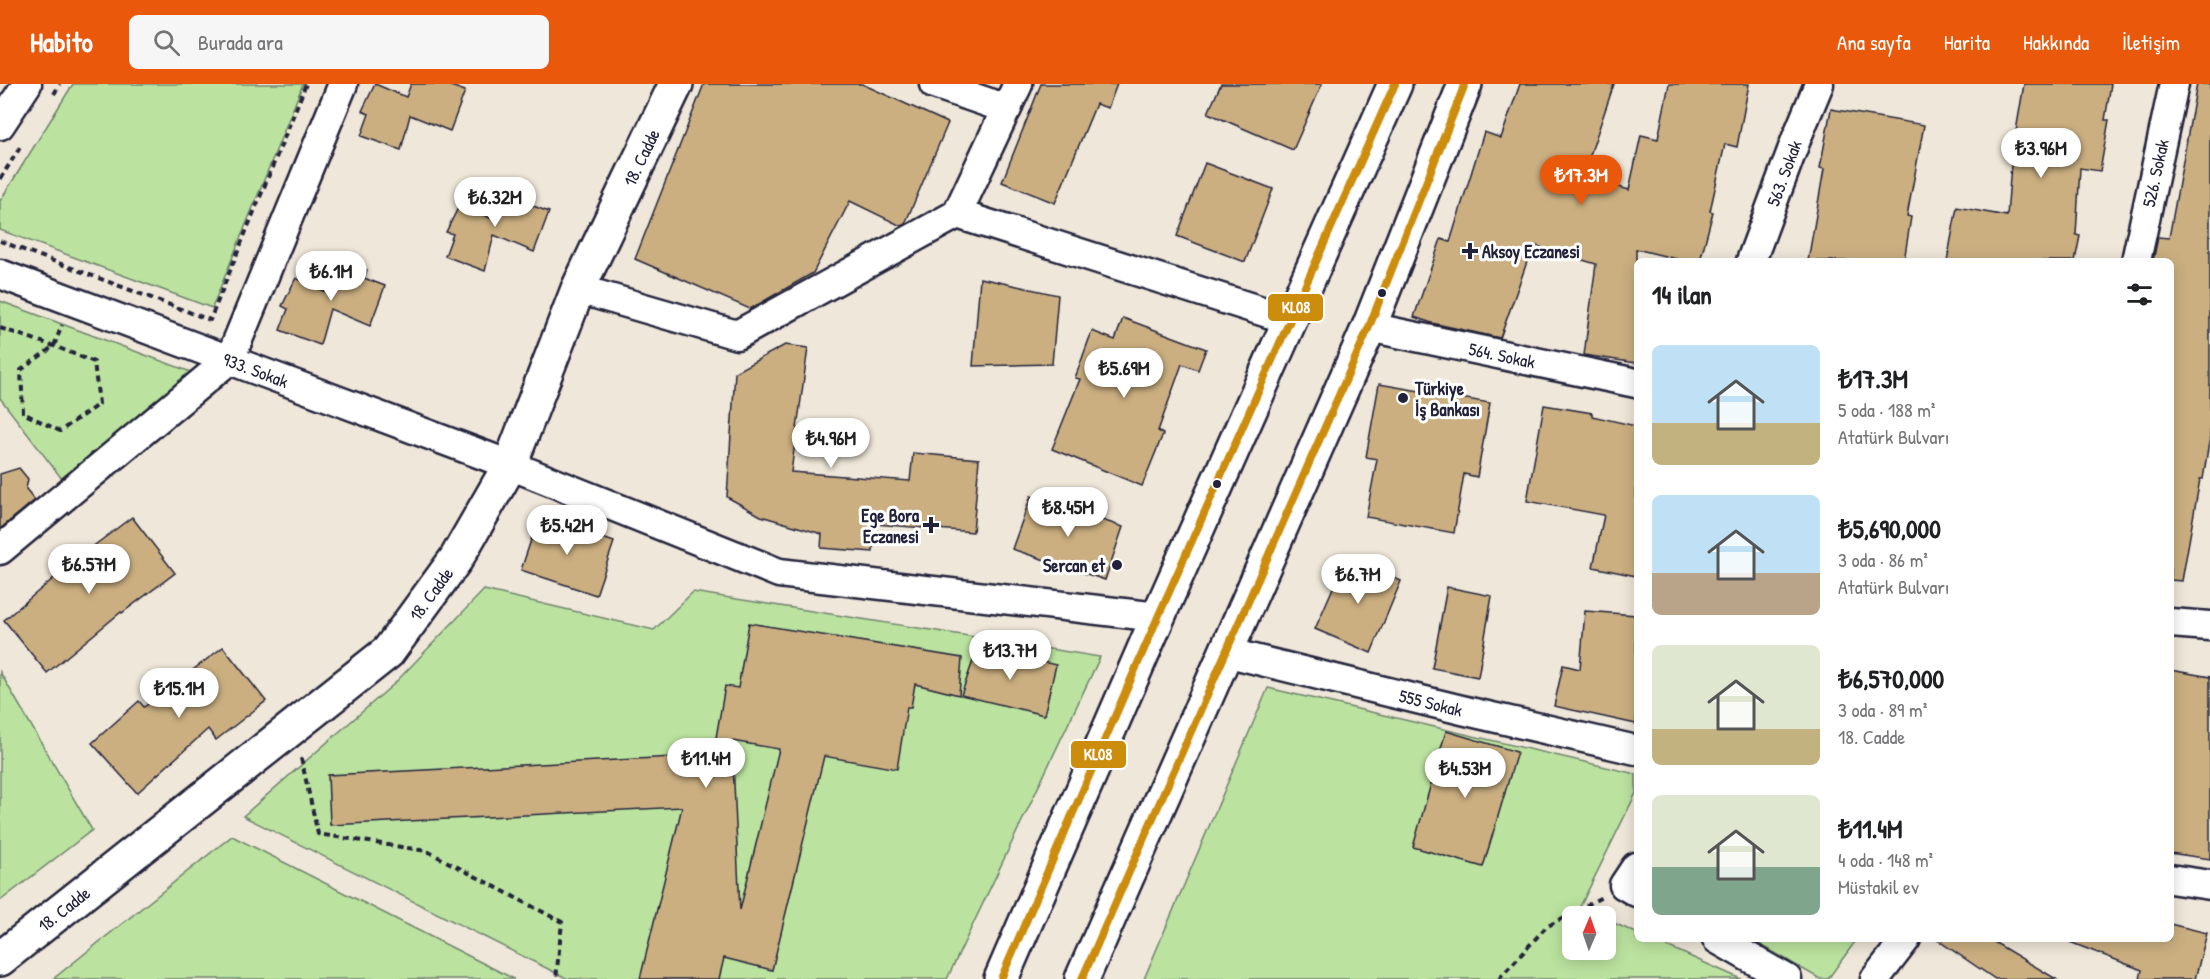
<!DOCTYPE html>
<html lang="tr">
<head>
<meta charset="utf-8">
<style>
	body { margin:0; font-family:"Patrick Hand",sans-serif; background:#f6f6f6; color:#202124; height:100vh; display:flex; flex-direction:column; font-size:22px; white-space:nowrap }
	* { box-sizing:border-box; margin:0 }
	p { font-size:20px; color:#757577 }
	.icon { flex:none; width:33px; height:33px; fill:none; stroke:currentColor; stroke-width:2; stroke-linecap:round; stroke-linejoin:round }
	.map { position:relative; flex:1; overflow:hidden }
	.drawer { position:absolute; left:1634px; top:174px; width:540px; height:684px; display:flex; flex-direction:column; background:#fff; border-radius:9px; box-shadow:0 3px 15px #0003 }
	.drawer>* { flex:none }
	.needle { width:39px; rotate:2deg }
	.tools { position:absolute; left:1562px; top:822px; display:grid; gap:12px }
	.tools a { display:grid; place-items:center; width:54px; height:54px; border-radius:9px; background:#fff; box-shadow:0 3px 15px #0003; font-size:30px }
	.price { position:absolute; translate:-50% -51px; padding:0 14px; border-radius:21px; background:#fff; color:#222; font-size:20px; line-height:39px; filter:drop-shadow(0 2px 3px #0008) }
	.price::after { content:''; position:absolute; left:50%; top:36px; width:18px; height:14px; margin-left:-9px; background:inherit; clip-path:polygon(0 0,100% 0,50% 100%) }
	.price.on { background:#ea580c; color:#fff }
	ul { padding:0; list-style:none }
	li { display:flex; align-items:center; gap:18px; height:150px; padding:0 18px }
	li span { display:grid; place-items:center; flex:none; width:168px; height:120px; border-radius:9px; color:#555 }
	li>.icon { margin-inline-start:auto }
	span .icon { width:72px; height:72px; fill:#fffc; stroke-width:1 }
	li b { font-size:26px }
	h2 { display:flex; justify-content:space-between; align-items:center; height:72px; padding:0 18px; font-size:26px }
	header { display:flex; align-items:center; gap:36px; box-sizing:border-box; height:84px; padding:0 30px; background:#ea580c; color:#fff }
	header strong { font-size:28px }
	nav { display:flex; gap:33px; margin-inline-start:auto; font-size:21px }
	.search { width:420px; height:54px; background:#f6f6f6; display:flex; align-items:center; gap:15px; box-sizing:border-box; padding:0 21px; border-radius:9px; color:#757577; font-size:22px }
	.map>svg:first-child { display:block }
</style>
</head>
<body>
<header>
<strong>Habito</strong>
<div class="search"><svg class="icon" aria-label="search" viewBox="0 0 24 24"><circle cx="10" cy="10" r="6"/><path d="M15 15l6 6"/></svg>Burada ara</div>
<nav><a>Ana sayfa</a><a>Harita</a><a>Hakkında</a><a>İletişim</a></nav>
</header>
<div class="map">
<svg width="2210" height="895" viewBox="0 0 2210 895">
	<rect width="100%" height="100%" fill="#efe7d9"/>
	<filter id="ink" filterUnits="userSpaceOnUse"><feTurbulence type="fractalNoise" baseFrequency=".0167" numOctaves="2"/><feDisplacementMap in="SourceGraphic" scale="12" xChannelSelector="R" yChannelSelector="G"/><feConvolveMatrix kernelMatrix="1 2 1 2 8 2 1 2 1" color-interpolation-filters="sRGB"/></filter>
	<g filter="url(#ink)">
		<g fill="#bbe39f" stroke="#6e826d" stroke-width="1.5">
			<path d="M73,0H303L212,224L0,146V117Z"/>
			<path d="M0,217L191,288L62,395L0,314Z"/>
			<path d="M484,506L654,546L693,508L1100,573L947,895H568L243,732L395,599Z"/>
			<path d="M0,588L92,746L0,817Z"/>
			<path d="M1268,604L1636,690V709L1580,823L1600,832H1572V866H1605V835L1636,849V855H1651L1741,895H1144Z"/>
			<path d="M232,752L514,895H53Z"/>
			<path d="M1751,855H1857L1828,895H1820Z"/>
		</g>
		<g fill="#cbaf81" stroke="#22223b" stroke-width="1.5" fill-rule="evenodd">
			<path d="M375,0L406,13L411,0H445L465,7L450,47L410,31L401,66L361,52L369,30L362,27Z"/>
			<path d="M704,0H862L948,39L905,140L901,142L850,117L813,189L750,225L635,175Z"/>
			<path d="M1041,0H1117L1108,24L1096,20L1055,119L1002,98Z"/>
			<path d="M1221,0H1322L1293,66L1208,29Z"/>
			<path d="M1520,0H1614L1583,92L1629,106L1641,51L1658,55L1669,0H1749L1737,63L1725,60L1710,127L1713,128L1700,177H1685L1636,165V279L1584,271L1596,180L1533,161L1500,254L1432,239L1414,233L1441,155L1450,158L1484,48L1501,54Z"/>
			<path d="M2024,0H2111L2105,36H2109L2100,87L2080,84L2076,151L2080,152L2075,177H1947L1957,123L2007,132L2011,81L2014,58L2029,60L2015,53Z"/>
			<path d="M2197,0H2210V352L2203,395H2200L2182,497L2170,496V177H2153L2158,153L2169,154Z"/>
			<path d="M1831,25L1924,41L1907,132L1911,133L1904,177H1808L1824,85L1820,84Z"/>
			<path d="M1205,79L1273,105L1245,178L1177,152Z"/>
			<path d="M502,102L531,112L528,120L549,128L534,168L494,151L485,187L445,172L453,150L446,148L460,120L490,134Z"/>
			<path d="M338,176L367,186L364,194L385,202L370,242L330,225L320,261L280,246L288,225L282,222L296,194L326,208Z"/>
			<path d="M980,194L1058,211L1052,280L973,282Z"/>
			<path d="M1123,234L1206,265L1198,286L1182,280L1158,347L1163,350L1142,402L1052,365L1080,295L1075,294L1092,247L1115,256Z"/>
			<path d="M785,261L808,264L791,388L910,397L913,369L979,375L973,448L875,440L873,468L821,464L822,450L761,432L727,413L735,288Z"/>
			<path d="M1379,300L1490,319L1477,393L1464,390L1454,449L1366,433L1377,375L1366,373Z"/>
			<path d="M1544,321L1592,329V332L1636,342V492L1593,483L1604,431L1527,417Z"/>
			<path d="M19,384L28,395L26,405L35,416L0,445V390Z"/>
			<path d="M1031,412L1123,443L1105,496L1012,465Z"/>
			<path d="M539,432L614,458L596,511L521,486Z"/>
			<path d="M132,433L175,489L122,529L121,528L47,589L4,536L79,473Z"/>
			<path d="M1346,474L1401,497L1371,569L1315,545Z"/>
			<path d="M1447,503L1492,512L1478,593L1432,584Z"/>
			<path d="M1585,527L1636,531V640L1554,622L1563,581L1580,585Z"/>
			<path d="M749,539L962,574L959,611L915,600L911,623H907L897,685L824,672L772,886L724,874L719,895H640L682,723L330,741L328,691L713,671L725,602L738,604ZM732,657L779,665L740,826Z"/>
			<path d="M223,563L266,617L216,656L208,645L137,709L92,659L139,617L144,623Z"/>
			<path d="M978,563L1056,581L1044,631L961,611Z"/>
			<path d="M2170,586L2210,593V775L2170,769Z"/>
			<path d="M1446,647L1517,668L1483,783L1413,763Z"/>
			<path d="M2170,840L2207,849L2195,895H2140L2142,886L2067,857V855H2170Z"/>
			<path d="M1936,855H1989L2056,895H1995Z"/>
		</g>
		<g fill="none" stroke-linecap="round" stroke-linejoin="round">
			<g stroke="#22223b" stroke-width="33">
				<g id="minor">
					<path d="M934,0L1007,25"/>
					<path d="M0,41L27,0"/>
					<path d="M957,130L1290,236"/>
					<path id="s1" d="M1751,177L1797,53L1819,0"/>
					<path id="s2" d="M2136,177L2174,0"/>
					<path id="s3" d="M0,190L510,381L779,489L1158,533"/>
					<path d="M578,205L737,251L957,130L1018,0"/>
					<path id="s4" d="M1369,243L1636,299"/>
					<path d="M0,466L230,275L343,0"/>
					<path d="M2170,539L2210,542"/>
					<path id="s5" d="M1225,568L1466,627L1636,666"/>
					<path d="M1636,783L1624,801L1636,808"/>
					<path d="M2170,795L2210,801"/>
					<path d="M1717,855L1787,895"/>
					<path d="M1875,895L1906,855"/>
				</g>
			</g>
			<g stroke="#22223b" stroke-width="38">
				<g id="tertiary">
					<path id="s6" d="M0,875L388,568L456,475L510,381L578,205L676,0"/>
				</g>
			</g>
			<g stroke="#22223b" stroke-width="38">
				<g id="primary">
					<path d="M1001,895L1158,533L1395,0"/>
					<path d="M1082,895L1369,243L1465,0"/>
				</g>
			</g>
			<g stroke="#22223b" stroke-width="4" stroke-dasharray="6 4.5" stroke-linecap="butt">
				<path d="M54,10L60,0"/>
				<path d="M0,95L21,62"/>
				<path d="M0,157L210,236L306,0"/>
				<path d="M0,244L54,262L94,278L99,320L60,347L23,329L21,286L54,262L62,241"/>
				<path d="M301,674L318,750L427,767L562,838L556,895"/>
				<path d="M1499,895L1546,843L1602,813"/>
			</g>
			<use href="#minor" stroke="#fff" stroke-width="28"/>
			<use href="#tertiary" stroke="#fff" stroke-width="33"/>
			<use href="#primary" stroke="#fff" stroke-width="33"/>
			<g stroke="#fff" stroke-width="12">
				<g id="bus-1">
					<path d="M1001,895L1158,533L1395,0"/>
					<path d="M1082,895L1369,243L1465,0"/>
				</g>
			</g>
			<use href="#bus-1" stroke="#cc8c0c" stroke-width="8"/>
		</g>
	</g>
	<g fill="#22223b" stroke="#fff" stroke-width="2">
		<path d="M1467 158h6v6h6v6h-6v6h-6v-6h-6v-6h6z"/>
		<circle cx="1382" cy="209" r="5"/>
		<circle cx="1403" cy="314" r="6"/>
		<circle cx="1217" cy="400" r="5"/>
		<path d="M928 432h6v6h6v6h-6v6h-6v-6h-6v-6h6z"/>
		<circle cx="1117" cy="481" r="6"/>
	</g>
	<g text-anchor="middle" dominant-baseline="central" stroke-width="6" stroke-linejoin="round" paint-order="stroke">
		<g font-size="18" fill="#22223b" stroke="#fff">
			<text stroke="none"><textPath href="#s6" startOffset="1053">18. Cadde</textPath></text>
			<text stroke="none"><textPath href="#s1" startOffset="94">563. Sokak</textPath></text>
			<text stroke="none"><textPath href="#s2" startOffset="90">526. Sokak</textPath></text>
			<text stroke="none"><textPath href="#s4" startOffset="136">564. Sokak</textPath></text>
			<text stroke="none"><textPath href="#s3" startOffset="273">933. Sokak</textPath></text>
			<text stroke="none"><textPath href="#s6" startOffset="567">18. Cadde</textPath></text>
			<text stroke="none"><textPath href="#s5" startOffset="212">555 Sokak</textPath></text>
			<text stroke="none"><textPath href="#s6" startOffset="81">18. Cadde</textPath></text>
		</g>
		<g font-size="18" font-weight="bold" fill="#22223b" stroke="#fff" text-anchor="start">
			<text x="1482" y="167">Aksoy Eczanesi</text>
			<text x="1415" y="304">Türkiye<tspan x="1415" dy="21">İş Bankası</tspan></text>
			<text x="919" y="431" text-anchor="end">Ege Bora<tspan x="919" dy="21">Eczanesi</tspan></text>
			<text x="1105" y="481" text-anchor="end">Sercan et</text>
		</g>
	</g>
	<g stroke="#fff" stroke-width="2">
		<rect x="1267" y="209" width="57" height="29" rx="6" fill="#cc8c0c"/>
		<rect x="1070" y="656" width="57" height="29" rx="6" fill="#cc8c0c"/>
	</g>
	<g font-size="16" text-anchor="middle" font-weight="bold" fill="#fff">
		<text x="1296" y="229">KL08</text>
		<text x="1098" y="676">KL08</text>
	</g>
</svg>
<div class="tools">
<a><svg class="needle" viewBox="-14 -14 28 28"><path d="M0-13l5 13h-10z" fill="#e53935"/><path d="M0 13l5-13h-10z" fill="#757577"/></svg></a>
</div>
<b class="price" style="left:2041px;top:95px">₺3.96M</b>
<b class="price on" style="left:1581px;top:122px">₺17.3M</b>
<b class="price" style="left:495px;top:144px">₺6.32M</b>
<b class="price" style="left:331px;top:218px">₺6.1M</b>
<b class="price" style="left:1124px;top:315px">₺5.69M</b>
<b class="price" style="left:831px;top:385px">₺4.96M</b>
<b class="price" style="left:1068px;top:454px">₺8.45M</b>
<b class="price" style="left:567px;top:472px">₺5.42M</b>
<b class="price" style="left:89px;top:511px">₺6.57M</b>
<b class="price" style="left:1358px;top:521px">₺6.7M</b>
<b class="price" style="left:1010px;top:597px">₺13.7M</b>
<b class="price" style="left:179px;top:635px">₺15.1M</b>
<b class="price" style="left:706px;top:705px">₺11.4M</b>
<b class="price" style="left:1465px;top:715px">₺4.53M</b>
<section class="drawer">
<h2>14 ilan<svg class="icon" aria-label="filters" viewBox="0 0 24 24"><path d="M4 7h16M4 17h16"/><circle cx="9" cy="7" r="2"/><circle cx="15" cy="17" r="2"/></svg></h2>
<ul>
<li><span style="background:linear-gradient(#bfe0f5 65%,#c2b280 0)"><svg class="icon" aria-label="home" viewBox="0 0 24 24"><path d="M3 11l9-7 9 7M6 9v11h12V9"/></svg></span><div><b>₺17.3M</b><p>5 oda · 188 m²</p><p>Atatürk Bulvarı</p></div></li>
<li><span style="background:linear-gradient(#bfe0f5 65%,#b9a48a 0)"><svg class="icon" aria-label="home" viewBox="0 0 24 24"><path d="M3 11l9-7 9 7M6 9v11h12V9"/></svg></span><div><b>₺5,690,000</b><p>3 oda · 86 m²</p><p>Atatürk Bulvarı</p></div></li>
<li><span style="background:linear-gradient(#dfe7d0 70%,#c2b280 0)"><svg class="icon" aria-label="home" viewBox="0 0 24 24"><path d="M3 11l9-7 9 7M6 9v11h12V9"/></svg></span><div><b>₺6,570,000</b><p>3 oda · 89 m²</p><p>18. Cadde</p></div></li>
<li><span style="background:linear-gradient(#dfe7d0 60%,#7fa58c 0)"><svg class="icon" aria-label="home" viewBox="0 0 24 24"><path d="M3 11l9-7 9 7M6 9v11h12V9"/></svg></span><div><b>₺11.4M</b><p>4 oda · 148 m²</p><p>Müstakil ev</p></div></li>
</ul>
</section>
</div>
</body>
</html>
